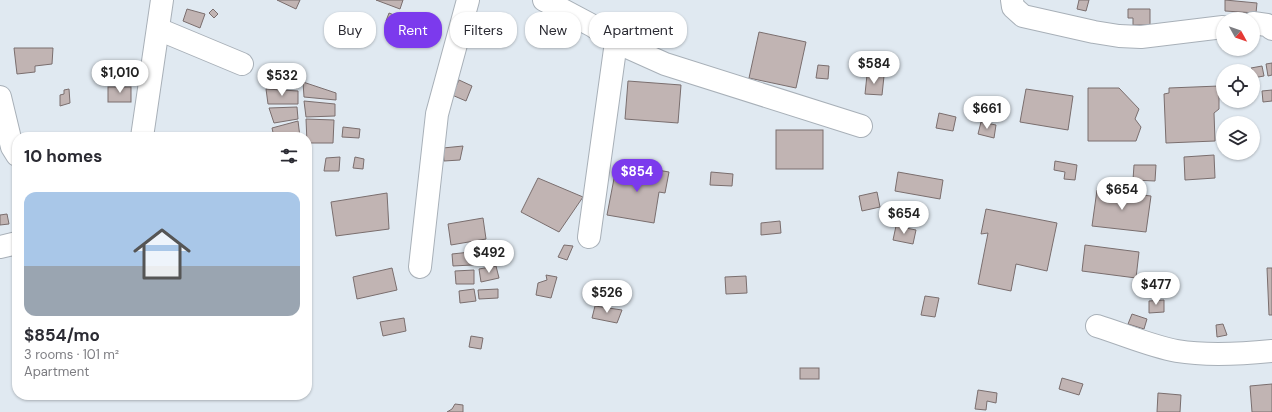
<!DOCTYPE html>
<html lang="en">
<head>
<meta charset="utf-8">
<style>
	body { margin:0; font-family:"DM Sans",sans-serif; background:#f2f2f3; color:#2b2b33; height:100vh; display:flex; flex-direction:column; font-size:15px; white-space:nowrap }
	* { box-sizing:border-box; margin:0 }
	p { font-size:13px; color:#7c7c81 }
	.icon { flex:none; width:22px; height:22px; fill:none; stroke:currentColor; stroke-width:2; stroke-linecap:round; stroke-linejoin:round }
	.map { position:relative; flex:1; overflow:hidden }
	.drawer { position:absolute; left:12px; top:132px; width:300px; height:268px; display:flex; flex-direction:column; background:#fff; border-radius:16px; box-shadow:0 1px 3px #0004 }
	.drawer>* { flex:none }
	.hud { position:absolute; left:324px; top:12px; width:380px; height:36px; display:flex; gap:8px }
	.needle { width:26px; rotate:130deg }
	.buttons { position:absolute; left:1216px; top:12px; display:grid; gap:8px }
	.buttons a { display:grid; place-items:center; width:44px; height:44px; border-radius:50%; background:#fff; box-shadow:0 1px 3px #0004; font-size:20px }
	.price { position:absolute; translate:-50% -34px; padding:0 9px; border-radius:14px; background:#fff; color:#222; font-size:13px; line-height:26px; filter:drop-shadow(0 1px 2px #0008) }
	.price::after { content:''; position:absolute; left:50%; top:24px; width:12px; height:9px; margin-left:-6px; background:inherit; clip-path:polygon(0 0,100% 0,50% 100%) }
	.price.on { background:#7c3aed; color:#fff }
	ul { padding:0; list-style:none }
	li { display:grid; align-content:center; gap:8px; height:212px; padding:0 12px }
	li span { display:grid; place-items:center; height:124px; border-radius:12px; color:#555 }
	li>.icon { margin-inline-start:auto }
	span .icon { width:72px; height:72px; fill:#fffc; stroke-width:1 }
	li b { font-size:17px }
	h2 { display:flex; justify-content:space-between; align-items:center; height:48px; padding:0 12px; font-size:17px }
	.pill { padding:0 14px; border-radius:16px; background:#fff; box-shadow:0 1px 3px #0004; font-size:14px; line-height:36px }
	.pill.on { background:#7c3aed; color:#fff }
	.map>svg:first-child { display:block }
</style>
</head>
<body>
<div class="map">
<svg width="1272" height="412" viewBox="0 0 1272 412">
	<rect width="100%" height="100%" fill="#e0e9f1"/>
	<g fill="#c1b4b3" stroke="#7a6e6e">
		<path d="M277,0H300L296,9Z"/>
		<path d="M376,0H403L400,9Z"/>
		<path d="M1079,0H1089L1086,11L1077,9Z"/>
		<path d="M1225,0L1257,3L1256,13L1225,11Z"/>
		<path d="M187,9L205,14L200,28L183,21Z"/>
		<path d="M213,9L218,14L214,18L209,13Z"/>
		<path d="M1128,9H1150V25H1133V18H1128Z"/>
		<path d="M389,13L399,17L396,25L386,21Z"/>
		<path d="M343,22L354,28L350,35L339,30Z"/>
		<path d="M759,32L806,42L796,88L749,78Z"/>
		<path d="M14,48H53L52,64L35,66V72L17,74Z"/>
		<path d="M1272,63V75L1268,76L1266,64Z"/>
		<path d="M818,65L829,66L828,79L816,78Z"/>
		<path d="M1262,66L1264,76L1253,78V71L1251,68Z"/>
		<path d="M262,68L297,78V88L265,86Z"/>
		<path d="M867,75L884,76L882,95L865,94Z"/>
		<path d="M459,80L472,86L466,101L452,95Z"/>
		<path d="M628,81L681,85L678,123L625,119Z"/>
		<path d="M303,82L336,93V100L304,97Z"/>
		<path d="M1219,86V109L1214,113L1215,141L1166,143L1164,94L1169,93V88Z"/>
		<rect x="108" y="87" width="23" height="15"/>
		<path d="M1088,88H1119L1139,109L1135,119L1141,127L1136,141H1088Z"/>
		<path d="M69,89L70,103L60,106V95L64,94V90Z"/>
		<path d="M266,89L298,91V104H268Z"/>
		<path d="M1026,89L1073,96L1068,130L1020,122Z"/>
		<path d="M1272,90V101L1263,102L1262,91Z"/>
		<path d="M304,101L335,104V116L306,117Z"/>
		<path d="M297,107L298,119L274,123L269,108Z"/>
		<path d="M939,113L956,117L953,131L936,128Z"/>
		<path d="M306,119L334,120L333,143H307Z"/>
		<path d="M298,121L300,137H274L272,128Z"/>
		<path d="M981,122L996,125L994,138L978,134Z"/>
		<path d="M343,127L360,129L359,138L342,137Z"/>
		<rect x="776" y="130" width="47" height="39"/>
		<path d="M463,146L460,160L444,161L443,148Z"/>
		<path d="M1214,155L1215,178L1185,180L1184,157Z"/>
		<path d="M340,157L339,171H324L326,158Z"/>
		<path d="M355,157L364,159L363,169L353,168Z"/>
		<path d="M1055,161L1077,165L1075,180L1064,179L1065,172L1054,170Z"/>
		<path d="M617,163L669,172L665,193L659,192L654,223L607,215Z"/>
		<path d="M1134,165H1156L1155,181L1133,180Z"/>
		<path d="M711,172L733,174L732,186L710,185Z"/>
		<path d="M898,172L943,180L940,199L895,191Z"/>
		<path d="M538,178L583,197L559,232L521,212Z"/>
		<path d="M1097,190L1151,196L1146,232L1092,226Z"/>
		<path d="M877,192L880,207L862,211L859,196Z"/>
		<path d="M387,193L389,229L336,236L331,202Z"/>
		<path d="M986,209L1057,223L1047,271L1016,264L1011,291L978,284L988,233L981,234Z"/>
		<path d="M7,214L9,224L0,225V215Z"/>
		<path d="M483,218L486,239L451,245L448,224Z"/>
		<path d="M780,221L781,233L761,235V223Z"/>
		<path d="M896,226L916,230L913,244L893,240Z"/>
		<path d="M564,245L573,246L567,260L558,257Z"/>
		<path d="M1085,245L1139,252L1136,278L1082,271Z"/>
		<path d="M489,250L491,264L453,266L452,254Z"/>
		<path d="M496,266L499,278L481,282L479,269Z"/>
		<path d="M392,268L397,290L357,299L353,277Z"/>
		<path d="M1267,268H1272V315H1269Z"/>
		<path d="M474,270V284H456L455,271Z"/>
		<path d="M546,275L557,277L551,298L536,295L538,283L547,280Z"/>
		<path d="M746,276L747,293L726,294L725,277Z"/>
		<path d="M474,289L476,301L460,303L459,291Z"/>
		<path d="M498,289V298L479,299L478,290Z"/>
		<path d="M925,296L939,298L935,317L921,315Z"/>
		<path d="M1164,300V312L1149,313V301Z"/>
		<path d="M595,306L622,310L617,323L592,318Z"/>
		<path d="M1132,314L1147,319L1144,329L1128,324Z"/>
		<path d="M404,318L406,331L383,336L380,322Z"/>
		<path d="M1223,324L1227,335L1217,337L1216,325Z"/>
		<path d="M471,336L483,338L481,349L469,347Z"/>
		<rect x="800" y="368" width="19" height="11"/>
		<path d="M1062,378L1083,384L1079,395L1059,389Z"/>
		<path d="M1272,384V412H1252L1250,386Z"/>
		<path d="M978,390L997,393L996,403L987,401L986,410L975,409Z"/>
		<path d="M1158,393L1181,395L1180,412H1157Z"/>
		<path d="M455,404L463,405V412H447L452,409Z"/>
	</g>
	<g fill="none" stroke-linecap="round" stroke-linejoin="round">
		<g stroke="#a8b0b8" stroke-width="24">
			<g id="minor">
				<path d="M544,0L593,26L616,42L665,64L861,126"/>
				<path d="M1012,0L1013,7L1023,16L1094,32L1119,36L1141,37L1223,27"/>
				<path d="M1253,23L1267,25L1272,29"/>
				<path d="M158,29L242,64"/>
				<path d="M0,97L12,147L17,155"/>
				<path d="M142,137L162,0"/>
				<path d="M589,237L616,42"/>
				<path d="M0,247L17,243"/>
				<path d="M420,267L437,114L468,0"/>
				<path d="M1097,326C1123,334 1150,346 1177,351C1207,356 1241,354 1272,351"/>
			</g>
		</g>
		<use href="#minor" stroke="#fff" stroke-width="22"/>
	</g>
</svg>
<div class="buttons">
<a><svg class="needle" viewBox="-14 -14 28 28"><path d="M0-13l5 13h-10z" fill="#e53935"/><path d="M0 13l5-13h-10z" fill="#7c7c81"/></svg></a>
<a><svg class="icon" aria-label="locate" viewBox="0 0 24 24"><circle cx="12" cy="12" r="6"/><path d="M12 2v4M12 18v4M2 12h4M18 12h4"/></svg></a>
<a><svg class="icon" aria-label="layers" viewBox="0 0 24 24"><path d="M12 4l9 5-9 5-9-5zM3 14l9 5 9-5"/></svg></a>
</div>
<b class="price" style="left:874px;top:85px">$584</b>
<b class="price" style="left:120px;top:94px">$1,010</b>
<b class="price" style="left:282px;top:97px">$532</b>
<b class="price" style="left:987px;top:130px">$661</b>
<b class="price on" style="left:637px;top:193px">$854</b>
<b class="price" style="left:1122px;top:211px">$654</b>
<b class="price" style="left:904px;top:235px">$654</b>
<b class="price" style="left:489px;top:274px">$492</b>
<b class="price" style="left:1156px;top:306px">$477</b>
<b class="price" style="left:607px;top:314px">$526</b>
<div class="hud">
<a class="pill">Buy</a>
<a class="pill on">Rent</a>
<a class="pill">Filters</a>
<a class="pill">New</a>
<a class="pill">Apartment</a>
</div>
<section class="drawer">
<h2>10 homes<svg class="icon" aria-label="filters" viewBox="0 0 24 24"><path d="M4 7h16M4 17h16"/><circle cx="9" cy="7" r="2"/><circle cx="15" cy="17" r="2"/></svg></h2>
<ul>
<li><span style="background:linear-gradient(#a9c7e8 60%,#9aa5b1 0)"><svg class="icon" aria-label="home" viewBox="0 0 24 24"><path d="M3 11l9-7 9 7M6 9v11h12V9"/></svg></span><div><b>$854/mo</b><p>3 rooms · 101 m²</p><p>Apartment</p></div></li>
</ul>
</section>
</div>
</body>
</html>
